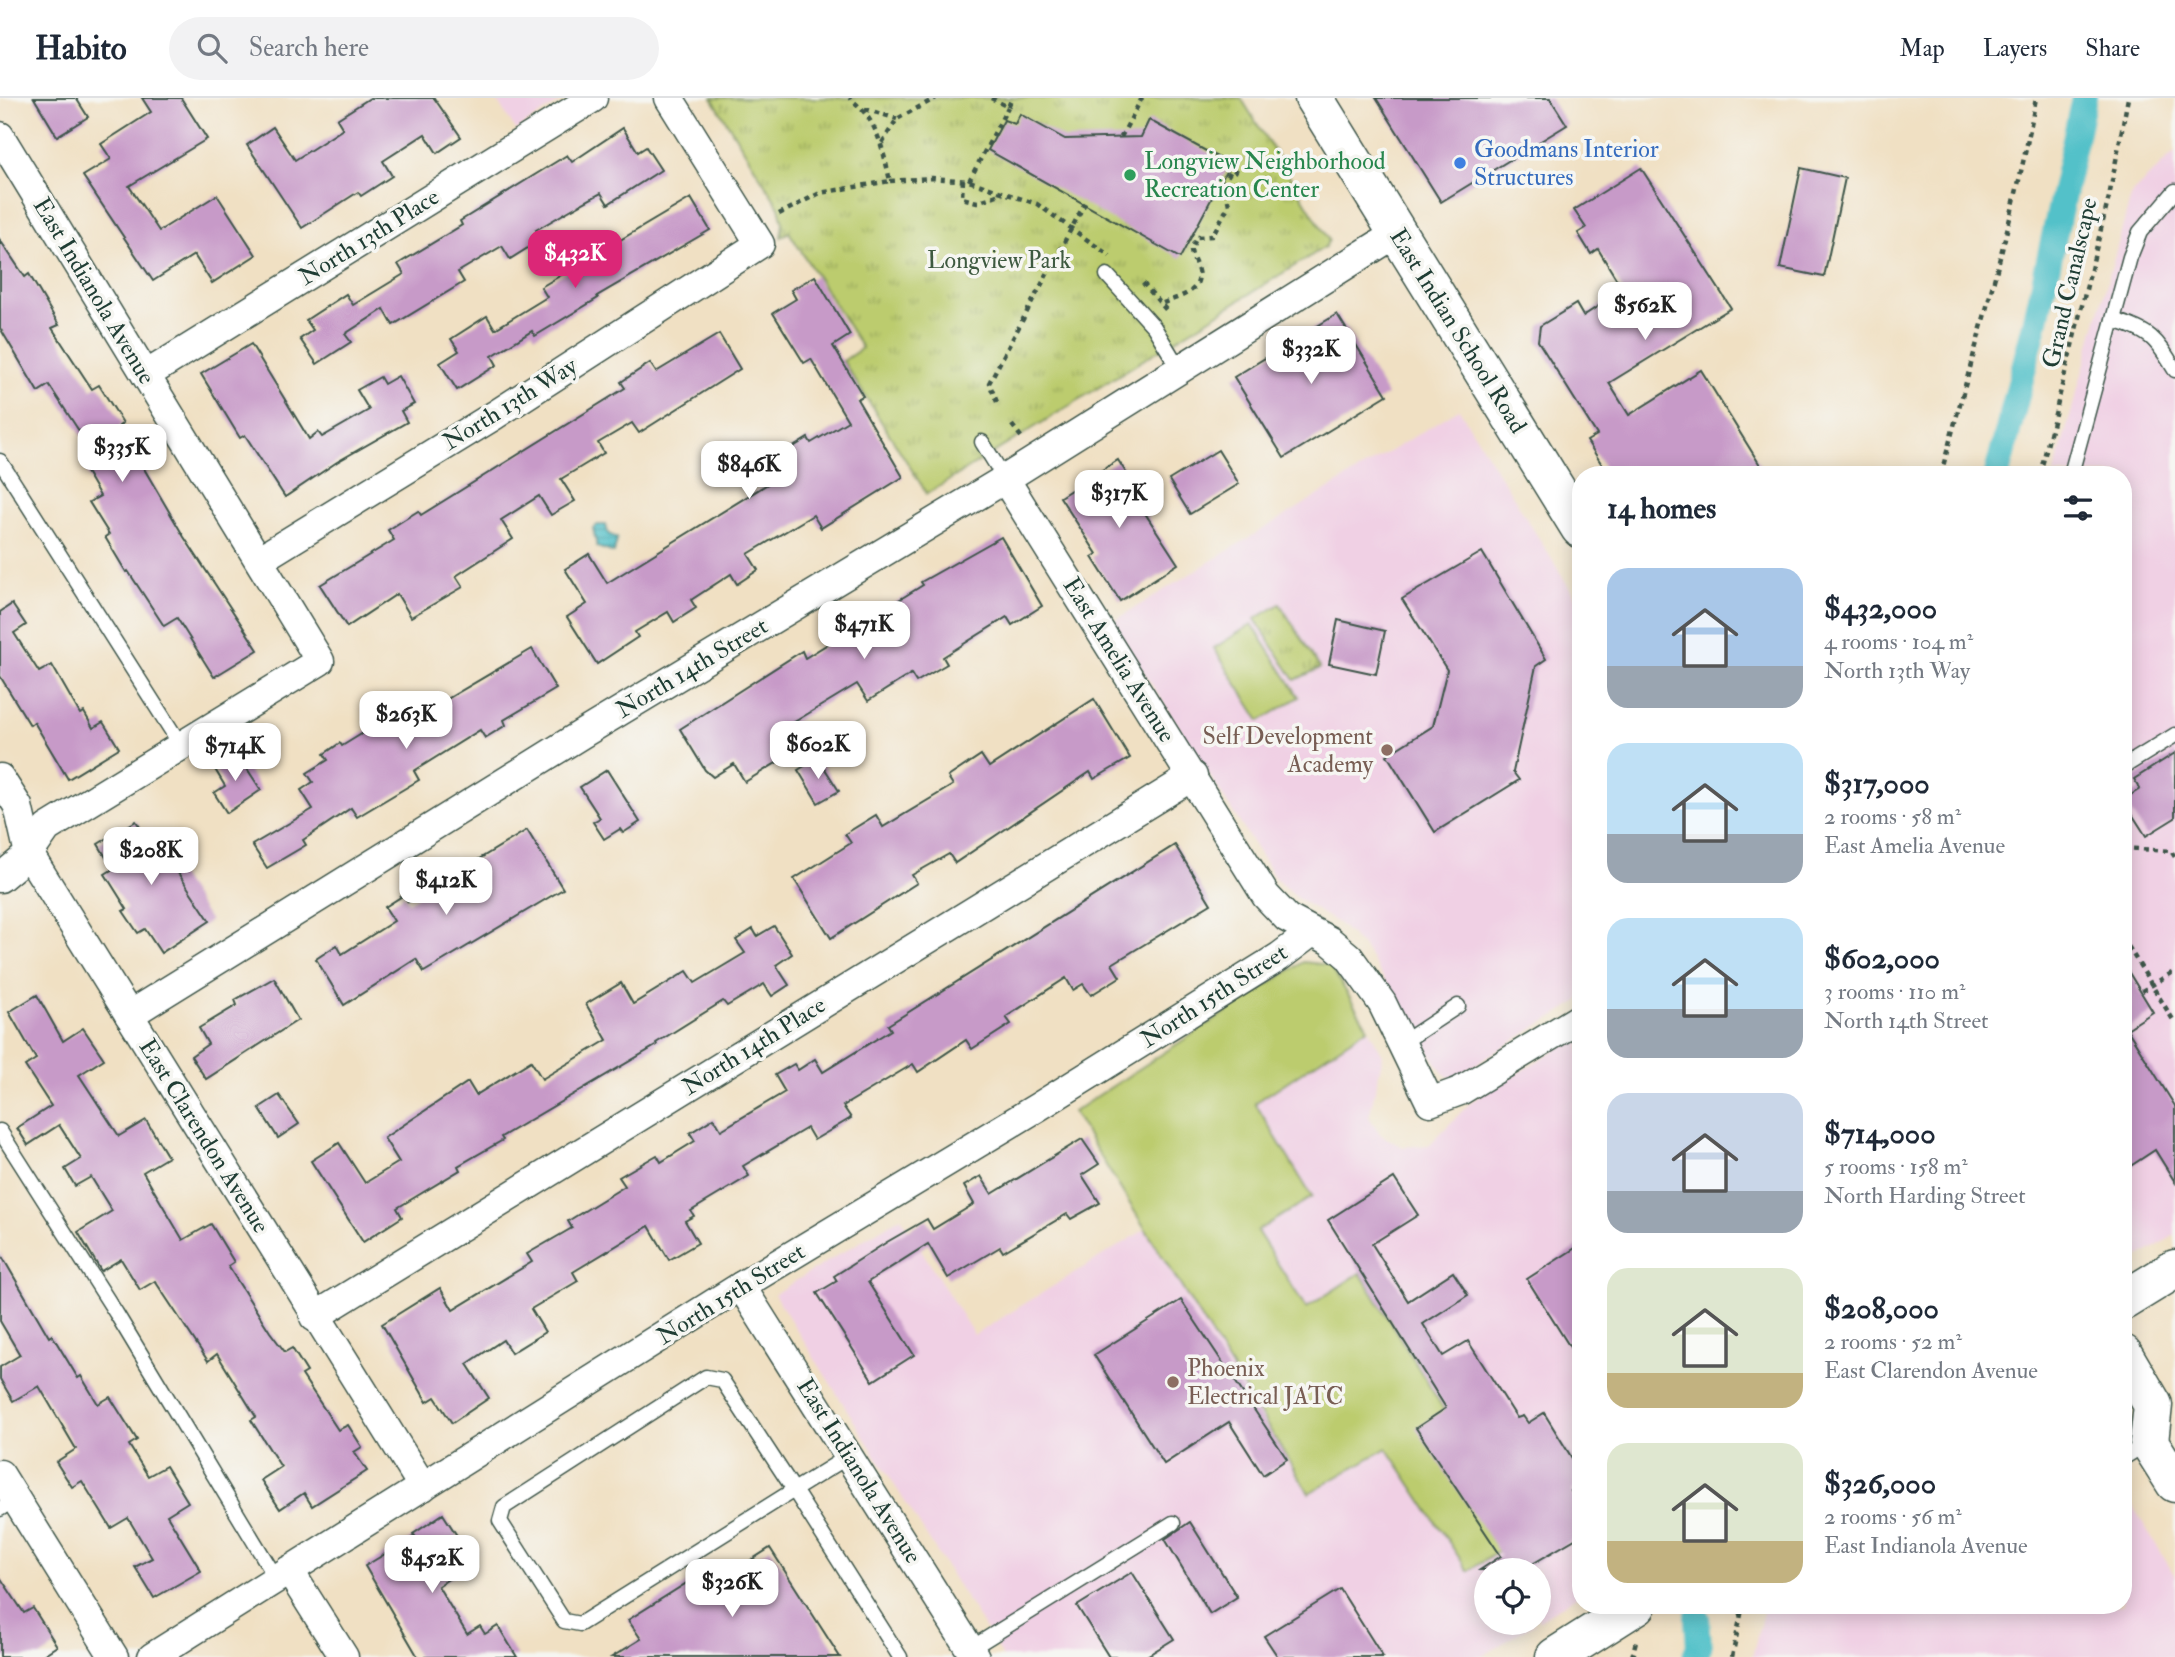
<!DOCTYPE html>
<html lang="en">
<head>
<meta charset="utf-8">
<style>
	body { margin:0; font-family:"IM FELL Double Pica",serif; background:#f2f2f3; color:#1f2937; height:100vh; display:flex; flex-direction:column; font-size:26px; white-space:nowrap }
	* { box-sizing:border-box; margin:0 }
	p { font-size:23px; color:#747a83 }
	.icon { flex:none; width:38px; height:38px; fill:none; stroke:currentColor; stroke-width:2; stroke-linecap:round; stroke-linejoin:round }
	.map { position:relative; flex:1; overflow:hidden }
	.details { position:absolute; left:1572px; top:368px; width:560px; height:1148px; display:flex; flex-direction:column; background:#fff; border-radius:28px; box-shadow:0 4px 18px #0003 }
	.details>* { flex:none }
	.fabs { position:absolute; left:1474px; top:1460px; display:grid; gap:14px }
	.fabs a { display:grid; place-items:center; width:77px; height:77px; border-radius:50%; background:#fff; box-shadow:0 4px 18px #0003; font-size:35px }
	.price { position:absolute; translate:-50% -60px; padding:0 16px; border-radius:14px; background:#fff; color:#222; font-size:23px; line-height:46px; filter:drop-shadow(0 2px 4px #0008) }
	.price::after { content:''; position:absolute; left:50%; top:42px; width:21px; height:16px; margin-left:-10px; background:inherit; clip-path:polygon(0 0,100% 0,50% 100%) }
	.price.active { background:#db2777; color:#fff }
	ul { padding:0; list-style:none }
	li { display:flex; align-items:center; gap:21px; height:175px; padding:0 35px }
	li span { display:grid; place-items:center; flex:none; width:196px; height:140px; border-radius:21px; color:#555 }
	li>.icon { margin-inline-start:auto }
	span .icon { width:84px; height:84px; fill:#fffc; stroke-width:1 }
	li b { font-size:30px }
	h2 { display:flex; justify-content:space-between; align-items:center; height:84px; padding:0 35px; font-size:30px }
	header { display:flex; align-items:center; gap:42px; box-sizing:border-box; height:98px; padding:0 35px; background:#fff; border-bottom:2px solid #e0e1e3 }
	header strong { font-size:33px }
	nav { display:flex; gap:38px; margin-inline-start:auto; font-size:24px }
	.search { width:490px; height:63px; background:#f2f2f3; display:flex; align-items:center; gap:18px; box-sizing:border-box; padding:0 24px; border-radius:38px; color:#747a83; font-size:26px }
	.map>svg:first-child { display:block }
</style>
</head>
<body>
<header>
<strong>Habito</strong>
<div class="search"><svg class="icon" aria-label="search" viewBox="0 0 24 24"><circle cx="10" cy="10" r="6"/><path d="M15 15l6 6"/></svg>Search here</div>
<nav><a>Map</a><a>Layers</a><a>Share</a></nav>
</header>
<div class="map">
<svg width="2175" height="1559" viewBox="0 0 2175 1559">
	<defs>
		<pattern id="park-tufts" width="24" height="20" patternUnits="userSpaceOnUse" patternTransform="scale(1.75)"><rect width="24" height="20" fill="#bccc6e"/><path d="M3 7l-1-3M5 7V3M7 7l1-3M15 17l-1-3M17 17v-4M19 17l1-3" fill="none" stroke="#98a75b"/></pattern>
		<pattern id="water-rules" width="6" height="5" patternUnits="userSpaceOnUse" patternTransform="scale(1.75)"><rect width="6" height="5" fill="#53c1c9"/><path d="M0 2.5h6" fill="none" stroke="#449ea4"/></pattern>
	</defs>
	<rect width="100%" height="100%" fill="#f6f6f2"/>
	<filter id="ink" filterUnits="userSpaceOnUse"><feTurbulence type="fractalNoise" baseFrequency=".0143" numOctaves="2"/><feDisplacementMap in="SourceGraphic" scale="14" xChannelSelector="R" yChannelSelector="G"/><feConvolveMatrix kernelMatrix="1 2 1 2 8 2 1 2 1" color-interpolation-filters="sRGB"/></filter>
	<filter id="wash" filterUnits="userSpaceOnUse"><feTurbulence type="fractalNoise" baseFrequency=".00686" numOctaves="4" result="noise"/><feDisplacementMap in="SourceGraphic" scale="28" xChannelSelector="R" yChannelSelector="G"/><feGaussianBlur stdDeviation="1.57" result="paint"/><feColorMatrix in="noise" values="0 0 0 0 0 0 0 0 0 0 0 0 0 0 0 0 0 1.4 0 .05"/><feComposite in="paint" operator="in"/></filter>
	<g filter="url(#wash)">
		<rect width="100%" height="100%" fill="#f0e0c3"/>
		<g fill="#f0d0e4">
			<path d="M495,0H566L516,32Z"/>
			<path d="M2175,54V1137L2123,1169V376H2054L2132,95Z"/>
			<path d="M1459,311L1580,507V902L1452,981L1443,975L1365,851L1339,826L1297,800L1275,780L1112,524Z"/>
			<path d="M1368,930L1383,957L1369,1019L1381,1037L1403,1049L1429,1047L1472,1003L1580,937V1496L1538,1523V1472H1486V1524H1536L1481,1559H1003L774,1196L901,1119L974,1237L1146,1131L1308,1395L1387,1350L1468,1473L1360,1175L1306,1210L1256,1133L1312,1099L1254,1005Z"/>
			<path d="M2123,1392L2175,1478V1559H1752L1765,1507H2123Z"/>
		</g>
		<g fill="#bccc6e" stroke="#6e8451" stroke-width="2">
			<path d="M1252,526L1299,599L1260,623L1214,550Z"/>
			<path d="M1303,864L1330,867L1368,930L1255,1005L1312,1099L1257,1133L1306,1210L1360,1175L1522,1439L1468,1473L1387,1350L1309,1395L1073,1014Z"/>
		</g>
		<g fill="url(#park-tufts)" stroke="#6e8451" stroke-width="2">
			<path d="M712,0H1241L1329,142L1325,149L927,396L843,263L862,250L789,134L781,139L783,125L779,109Z"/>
			<path d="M1280,506L1320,570L1295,582L1255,521Z"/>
		</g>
		<path fill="url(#water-rules)" stroke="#397f7e" stroke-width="2" d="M598,427H606L608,436L617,440L614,455L597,449L593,430Z"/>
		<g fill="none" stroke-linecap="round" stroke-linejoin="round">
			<g stroke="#53c1c9" stroke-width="26">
				<path d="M1997,376L2036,222L2084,0"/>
				<path d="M1695,1559L1699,1548L1697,1520"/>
			</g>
		</g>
		<g id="blocks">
			<g fill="#c79ac8">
				<path d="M34,0H76L88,19L57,38Z"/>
				<path d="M142,0H181L207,41L129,88L159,133L217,97L256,157L212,185L194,157L153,183L83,78L111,61L101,46L151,14Z"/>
				<path d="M370,0H434L461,39L437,55L425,36L383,63L392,78L361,98L358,94L302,130L247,47L273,29L295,62L343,31L337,21Z"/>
				<path d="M1376,0H1550L1567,27L1441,104Z"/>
				<path d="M1020,16L1065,41L1141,39L1149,22L1230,66L1180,160L988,52L1004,22L1015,26Z"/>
				<path d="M623,30L638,54L646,49L661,72L608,106L601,95L572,111L536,132L542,141L510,161L502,148L458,174L464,184L393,227L384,211L345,236L351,244L317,266L300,241L313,232L306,222L346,196L353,207L404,176L398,166L462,127L460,123L567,57L572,64Z"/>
				<path d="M1641,70L1731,210L1609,285L1629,317L1701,272L1760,367L1745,376H1608L1587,343L1597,337L1538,243L1540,228L1576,206L1583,218L1623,192L1598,151L1591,156L1578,135L1586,130L1574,112Z"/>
				<path d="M1801,70L1845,80L1824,179L1780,170Z"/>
				<path d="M691,100L710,132L597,198L598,200L535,238L532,233L492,258L497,267L457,292L440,265L459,253L451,241L487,218L495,231L547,199L541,189Z"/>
				<path d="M0,142L25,179L29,176L59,227L52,230L92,291L99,287L123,325L119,328L184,439L258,552L214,579L177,520L164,528L128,473L126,474L105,439L109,436L89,404L100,398L86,374L100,365L49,287L38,294L0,230Z"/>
				<path d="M815,178L850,237L833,248L863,298L857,301L903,379L821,430L813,417L748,456L758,472L737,486L731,476L691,502L696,510L674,524L668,514L635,534L638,539L597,566L567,519L587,506L565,471L589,456L607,485L787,374L777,359L808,340L811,345L848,323L811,261L804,265L773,215L796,201L791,192Z"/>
				<path d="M1337,216L1387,297L1284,360L1234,279Z"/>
				<path d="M719,236L740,271L639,335L632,325L598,345L604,355L561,381L575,403L551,417L539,398L501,422L513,441L456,478L463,489L411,519L397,496L347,529L320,487L394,442L388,432L418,413L421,417L625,290L621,284L650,265L656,274Z"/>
				<path d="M251,246L309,341L318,334L322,339L369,312L357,292L380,279L384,286L398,278L414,306L401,313L407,324L337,364L285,399L245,337L240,340L201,276Z"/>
				<path d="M1218,352L1239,386L1190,416L1169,382Z"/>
				<path d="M1118,362L1146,406L1141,409L1178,466L1120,503L1092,459L1097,456L1060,399Z"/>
				<path d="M1001,439L1042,508L1012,527L1007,519L943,559L947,566L916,584L911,576L868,603L857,586L791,626L804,648L745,684L734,666L713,679L705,672L680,631L802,553L805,560L923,487L921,484Z"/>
				<path d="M1482,454L1546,561L1536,568L1513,674L1519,682L1435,734L1387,657L1433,628L1447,572L1402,501Z"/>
				<path d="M12,506L26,527L14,535L39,574L52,567L80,616L84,614L93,630L103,624L119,650L68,681L34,624L30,627L0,578V514Z"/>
				<path d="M1338,522L1385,533L1376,576L1329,566Z"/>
				<path d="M532,551L556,591L504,622L506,627L485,640L480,632L414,673L419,682L357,719L351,710L303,742L306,747L267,770L252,747L313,711L301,692L313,684L307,675L328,662L324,656L340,645L342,648L407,608L415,620Z"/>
				<path d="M1094,601L1130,660L1094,681L1090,674L955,765L949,756L912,777L917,785L831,840L794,781L851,745L845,736L876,717L883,729L953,687L948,679L981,657L989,669Z"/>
				<path d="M236,654L261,692L227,715L214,695L225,688L213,668Z"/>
				<path d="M2175,655V720L2146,738L2123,702L2140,691L2134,681Z"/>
				<path d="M818,660L839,693L818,705L798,672Z"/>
				<path d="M607,672L640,724L623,735L620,731L604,741L593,724L600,720L580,689Z"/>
				<path d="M136,723L148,741L158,735L176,764L172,766L210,823L161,855L145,831L138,835L123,813L127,811L105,776L113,771L98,746Z"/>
				<path d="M527,732L563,791L424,874L416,861L344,907L316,861L337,847L342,856L394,823L385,809L404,797L408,804Z"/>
				<path d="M1175,747L1211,806L1112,866L1120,879L1091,897L1083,886L1073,892L1066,880L1006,919L1011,926L972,951L966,942L918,974L913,966L843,1008L851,1020L814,1042L807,1030L743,1068L749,1078L691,1113L694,1118L685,1123L698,1145L669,1162L649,1128L573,1174L578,1183L531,1211L545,1234L511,1255L503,1242L467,1266L489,1300L452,1325L435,1299L427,1304L382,1226L440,1190L453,1212L532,1164L527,1156L572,1130L568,1123L625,1088L619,1079L657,1057L661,1064L695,1043L690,1035L714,1020L721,1032L785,994L775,977L794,966L798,972L815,961L823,974L891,932L888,927Z"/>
				<path d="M774,828L792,856L776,867L789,887L772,898L764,886L727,908L723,903L656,945L657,947L501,1039L503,1042L458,1068L460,1072L397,1110L402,1119L363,1144L311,1063L339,1045L365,1085L399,1064L384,1040L468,984L476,997L531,963L542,981L607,942L586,906L621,885L633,906L687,873L695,885L745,855L736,842L753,831L757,838Z"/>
				<path d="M2123,865L2153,914L2127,931L2175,1008V1084L2155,1052L2123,1073Z"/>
				<path d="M274,880L298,922L206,981L191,958L208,946L199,930L237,907L235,902Z"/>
				<path d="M37,897L63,943L83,930L104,961L79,977L119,1038L146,1022L168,1059L143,1074L183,1142L211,1126L234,1164L228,1168L270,1234L285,1254L292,1250L307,1274L302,1277L338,1332L348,1327L362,1349L354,1354L367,1373L312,1408L304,1395L280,1411L261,1382L281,1369L251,1322L256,1319L217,1256L208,1263L155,1183L140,1192L121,1161L101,1173L78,1134L112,1113L91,1079L75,1088L65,1071L81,1061L59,1027L28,1047L17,1030L51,1008L25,968L36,961L9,914Z"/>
				<path d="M279,997L299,1026L278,1040L259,1010Z"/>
				<path d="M1082,1041L1099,1066L1082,1077L1100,1105L1071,1121L1067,1116L1003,1154L1000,1149L948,1180L928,1146L868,1184L914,1257L873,1283L817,1195L837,1183L834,1178L887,1144L927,1121L933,1131L974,1106L964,1088L981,1078L992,1096Z"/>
				<path d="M1394,1080L1418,1117L1372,1146L1408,1203L1453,1174L1468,1197L1423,1226L1443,1258L1468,1243L1517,1320L1523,1318L1528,1325L1544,1315L1580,1373V1388L1571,1393L1580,1408V1438L1522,1472H1480L1501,1458L1416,1330L1446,1310L1328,1122Z"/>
				<path d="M1580,1147V1265L1527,1181Z"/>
				<path d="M0,1155L49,1239L52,1237L78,1280L81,1278L98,1306L110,1299L137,1342L129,1347L148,1378L166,1368L188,1404L167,1417L201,1473L154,1500L135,1469L152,1460L128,1420L111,1430L82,1383L72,1389L56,1364L76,1351L39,1288L13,1303L0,1281V1269L20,1257L0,1223Z"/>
				<path d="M1181,1202L1287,1361L1263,1377L1229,1324L1164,1366L1094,1257Z"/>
				<path d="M443,1416L474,1464L438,1488L467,1536L480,1528L485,1536L498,1528L517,1559H418L365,1468L415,1438L413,1436Z"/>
				<path d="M1190,1424L1237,1499L1210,1516L1165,1441Z"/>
				<path d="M770,1450L840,1559H612L641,1541L628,1522L701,1476L709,1489Z"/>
				<path d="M1132,1474L1174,1541L1145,1559H1109L1077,1508Z"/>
				<path d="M0,1479L24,1515L33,1510L57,1548L40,1559H0Z"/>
				<path d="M1340,1491L1383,1559H1278L1264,1538Z"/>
			</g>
		</g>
	</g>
	<g filter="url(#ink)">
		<use href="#blocks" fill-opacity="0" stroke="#3e5549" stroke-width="2"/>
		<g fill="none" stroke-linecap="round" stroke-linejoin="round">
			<g stroke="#3e5549" stroke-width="17">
				<g id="lane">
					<path d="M1107,177L1154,229L1180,272"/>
					<path d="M2113,222C2150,233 2156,240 2175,272"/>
					<path d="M982,344L1005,381"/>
					<path d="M0,363L182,649"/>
					<path d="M2071,376L2130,159L2140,134L2175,93"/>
					<path d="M2123,669L2175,637"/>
					<path d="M1402,945L1458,908"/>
					<path d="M0,1033L116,1215L276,1480"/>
					<path d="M706,1279L722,1282L794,1392L580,1526L564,1523L500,1423L504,1409Z"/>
					<path d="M849,1358L794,1392L900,1559"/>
					<path d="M2123,1360L2149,1344"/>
					<path d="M0,1411L15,1401"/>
					<path d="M970,1551L1173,1425"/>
				</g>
			</g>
			<g stroke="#3e5549" stroke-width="31">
				<g id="street">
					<path d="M0,38L320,563L47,730L29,756L0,780"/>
					<path d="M146,277L593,0"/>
					<path d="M1005,381L1266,798L1287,820L1330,843L1349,859L1382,905L1430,1004L1460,993L1580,920"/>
					<path d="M259,462L495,317L760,146L669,0"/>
					<path d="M0,680L18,708L29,756L423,1389"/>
					<path d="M129,917L582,636L1005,381L1397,135"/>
					<path d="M741,1188L975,1559"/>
					<path d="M314,1219L1193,678"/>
					<path d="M0,1376L114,1559"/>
					<path d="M289,1472L344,1559"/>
					<path d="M152,1559L741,1188L1038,1009L1279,859L1312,834"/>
				</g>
			</g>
			<g stroke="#3e5549" stroke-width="41">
				<g id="secondary">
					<path d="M1314,0L1580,430"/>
					<path d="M2123,1203L2175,1171"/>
					<path d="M2123,1256L2153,1307L2149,1344L2175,1385"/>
					<path d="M1555,1559L1637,1507"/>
				</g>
			</g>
			<g stroke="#3e5549" stroke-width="4.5" stroke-dasharray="5 5" stroke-linecap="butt">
				<path d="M991,0L1008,9L1012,0"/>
				<path d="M865,11L897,21"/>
				<path d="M1121,39L1142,0"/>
				<path d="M882,45L897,21L936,0"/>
				<path d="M963,82L962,100L977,104L1003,95"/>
				<path d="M890,83L932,80L969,83L1037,106L1110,158"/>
				<path d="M969,83L1008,9"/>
				<path d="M779,116L820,95L890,83C883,51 877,20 849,0"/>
				<path d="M1143,185L1167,213"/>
				<path d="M1163,205C1178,199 1203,194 1198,173C1196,165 1191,159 1191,151L1197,139L1212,138L1229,107L1224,84L1232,71L1239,75"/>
				<path d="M997,304L989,285L1085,105"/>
				<path d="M1012,327L1022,340"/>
				<path d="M1941,376C1974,251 2013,127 2036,0"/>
				<path d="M2040,376L2109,99L2128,0"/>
				<path d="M2123,750L2171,753L2175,759"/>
				<path d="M2123,840L2175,925"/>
				<path d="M2142,893L2175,873"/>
				<path d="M1632,1559L1636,1543"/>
				<path d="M1732,1559L1743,1507"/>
			</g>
			<use href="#lane" stroke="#fff" stroke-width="14"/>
			<use href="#street" stroke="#fff" stroke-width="28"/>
			<use href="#secondary" stroke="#fff" stroke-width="38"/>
		</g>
	</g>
	<circle fill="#3f7fe0" stroke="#f6f6f2" stroke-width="2.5" cx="1460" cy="65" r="7"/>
	<circle fill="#2e9e5b" stroke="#f6f6f2" stroke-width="2.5" cx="1130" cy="77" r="7"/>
	<g fill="#8d6e63" stroke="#f6f6f2" stroke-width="2.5">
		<circle cx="1387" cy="652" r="7"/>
		<circle cx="1173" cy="1284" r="7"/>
	</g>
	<g text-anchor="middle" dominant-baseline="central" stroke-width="7" stroke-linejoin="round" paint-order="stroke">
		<g font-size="24" fill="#366cbe" stroke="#f6f6f2" text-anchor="start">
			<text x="1474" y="51">Goodmans Interior<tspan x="1474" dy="28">Structures</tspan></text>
		</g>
		<g font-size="24" fill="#27864d" stroke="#f6f6f2" text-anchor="start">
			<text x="1144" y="63">Longview Neighborhood<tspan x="1144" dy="28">Recreation Center</tspan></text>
		</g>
		<g font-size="24" fill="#1f3d34" stroke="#f6f6f2">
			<text transform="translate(369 139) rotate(-32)">North 13th Place</text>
			<text transform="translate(2070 185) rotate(-77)">Grand Canalscape</text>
			<text transform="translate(94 193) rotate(59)">East Indianola Avenue</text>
			<text transform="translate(1458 233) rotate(58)">East Indian School Road</text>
			<text transform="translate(510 306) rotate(-32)">North 13th Way</text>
			<text transform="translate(1119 562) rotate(58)">East Amelia Avenue</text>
			<text transform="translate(692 570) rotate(-31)">North 14th Street</text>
			<text transform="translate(1214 898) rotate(-33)">North 15th Street</text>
			<text transform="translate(754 948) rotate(-32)">North 14th Place</text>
			<text transform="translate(204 1038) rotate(58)">East Clarendon Avenue</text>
			<text transform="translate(731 1196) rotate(-32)">North 15th Street</text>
			<text transform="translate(859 1373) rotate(58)">East Indianola Avenue</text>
		</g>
		<g font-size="24" fill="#3e5a40" stroke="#f6f6f2">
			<text x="999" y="162">Longview Park</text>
		</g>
		<g font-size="24" fill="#785e54" stroke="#f6f6f2" text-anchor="end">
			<text x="1373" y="638">Self Development<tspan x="1373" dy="28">Academy</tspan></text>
			<text x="1187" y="1270" text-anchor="start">Phoenix<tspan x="1187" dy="28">Electrical JATC</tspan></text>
		</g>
	</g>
</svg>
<div class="fabs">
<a><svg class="icon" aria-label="locate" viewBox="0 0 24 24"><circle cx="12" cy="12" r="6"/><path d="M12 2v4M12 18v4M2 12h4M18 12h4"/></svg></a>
</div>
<b class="price active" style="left:575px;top:192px">$432K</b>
<b class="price" style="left:1645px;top:244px">$562K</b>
<b class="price" style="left:1311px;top:288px">$332K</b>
<b class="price" style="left:122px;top:386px">$335K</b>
<b class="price" style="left:749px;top:403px">$846K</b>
<b class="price" style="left:1119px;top:432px">$317K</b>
<b class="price" style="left:864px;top:563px">$471K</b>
<b class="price" style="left:406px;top:653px">$263K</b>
<b class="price" style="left:818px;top:683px">$602K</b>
<b class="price" style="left:235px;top:685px">$714K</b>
<b class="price" style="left:151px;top:789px">$208K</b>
<b class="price" style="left:446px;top:819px">$412K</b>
<b class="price" style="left:432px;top:1497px">$452K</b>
<b class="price" style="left:732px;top:1521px">$326K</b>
<section class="details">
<h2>14 homes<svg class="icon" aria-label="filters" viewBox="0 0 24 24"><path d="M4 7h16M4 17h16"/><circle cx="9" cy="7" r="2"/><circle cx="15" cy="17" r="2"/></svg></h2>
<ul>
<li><span style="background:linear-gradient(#a9c7e8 70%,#9aa5b1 0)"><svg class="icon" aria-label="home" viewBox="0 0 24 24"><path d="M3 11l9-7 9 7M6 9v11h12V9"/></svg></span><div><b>$432,000</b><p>4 rooms · 104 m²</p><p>North 13th Way</p></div></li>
<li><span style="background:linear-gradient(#bfe0f5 65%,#9aa5b1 0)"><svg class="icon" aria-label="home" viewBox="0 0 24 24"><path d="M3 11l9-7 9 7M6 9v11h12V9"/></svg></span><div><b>$317,000</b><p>2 rooms · 58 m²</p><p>East Amelia Avenue</p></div></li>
<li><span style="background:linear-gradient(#bfe0f5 65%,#9aa5b1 0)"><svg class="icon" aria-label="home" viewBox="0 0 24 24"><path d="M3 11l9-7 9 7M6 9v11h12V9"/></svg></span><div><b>$602,000</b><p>3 rooms · 110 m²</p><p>North 14th Street</p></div></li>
<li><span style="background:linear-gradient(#c9d6e8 70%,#9aa5b1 0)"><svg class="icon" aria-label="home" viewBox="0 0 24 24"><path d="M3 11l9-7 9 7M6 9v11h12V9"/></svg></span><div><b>$714,000</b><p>5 rooms · 158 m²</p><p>North Harding Street</p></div></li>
<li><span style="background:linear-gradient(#dfe7d0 75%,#c2b280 0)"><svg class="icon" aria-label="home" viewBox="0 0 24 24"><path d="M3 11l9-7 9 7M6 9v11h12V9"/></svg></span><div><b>$208,000</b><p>2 rooms · 52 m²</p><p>East Clarendon Avenue</p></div></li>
<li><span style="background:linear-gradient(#dfe7d0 70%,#c2b280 0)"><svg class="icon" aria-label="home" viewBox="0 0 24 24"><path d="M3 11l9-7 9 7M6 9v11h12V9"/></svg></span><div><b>$326,000</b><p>2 rooms · 56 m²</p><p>East Indianola Avenue</p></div></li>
</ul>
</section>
</div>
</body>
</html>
